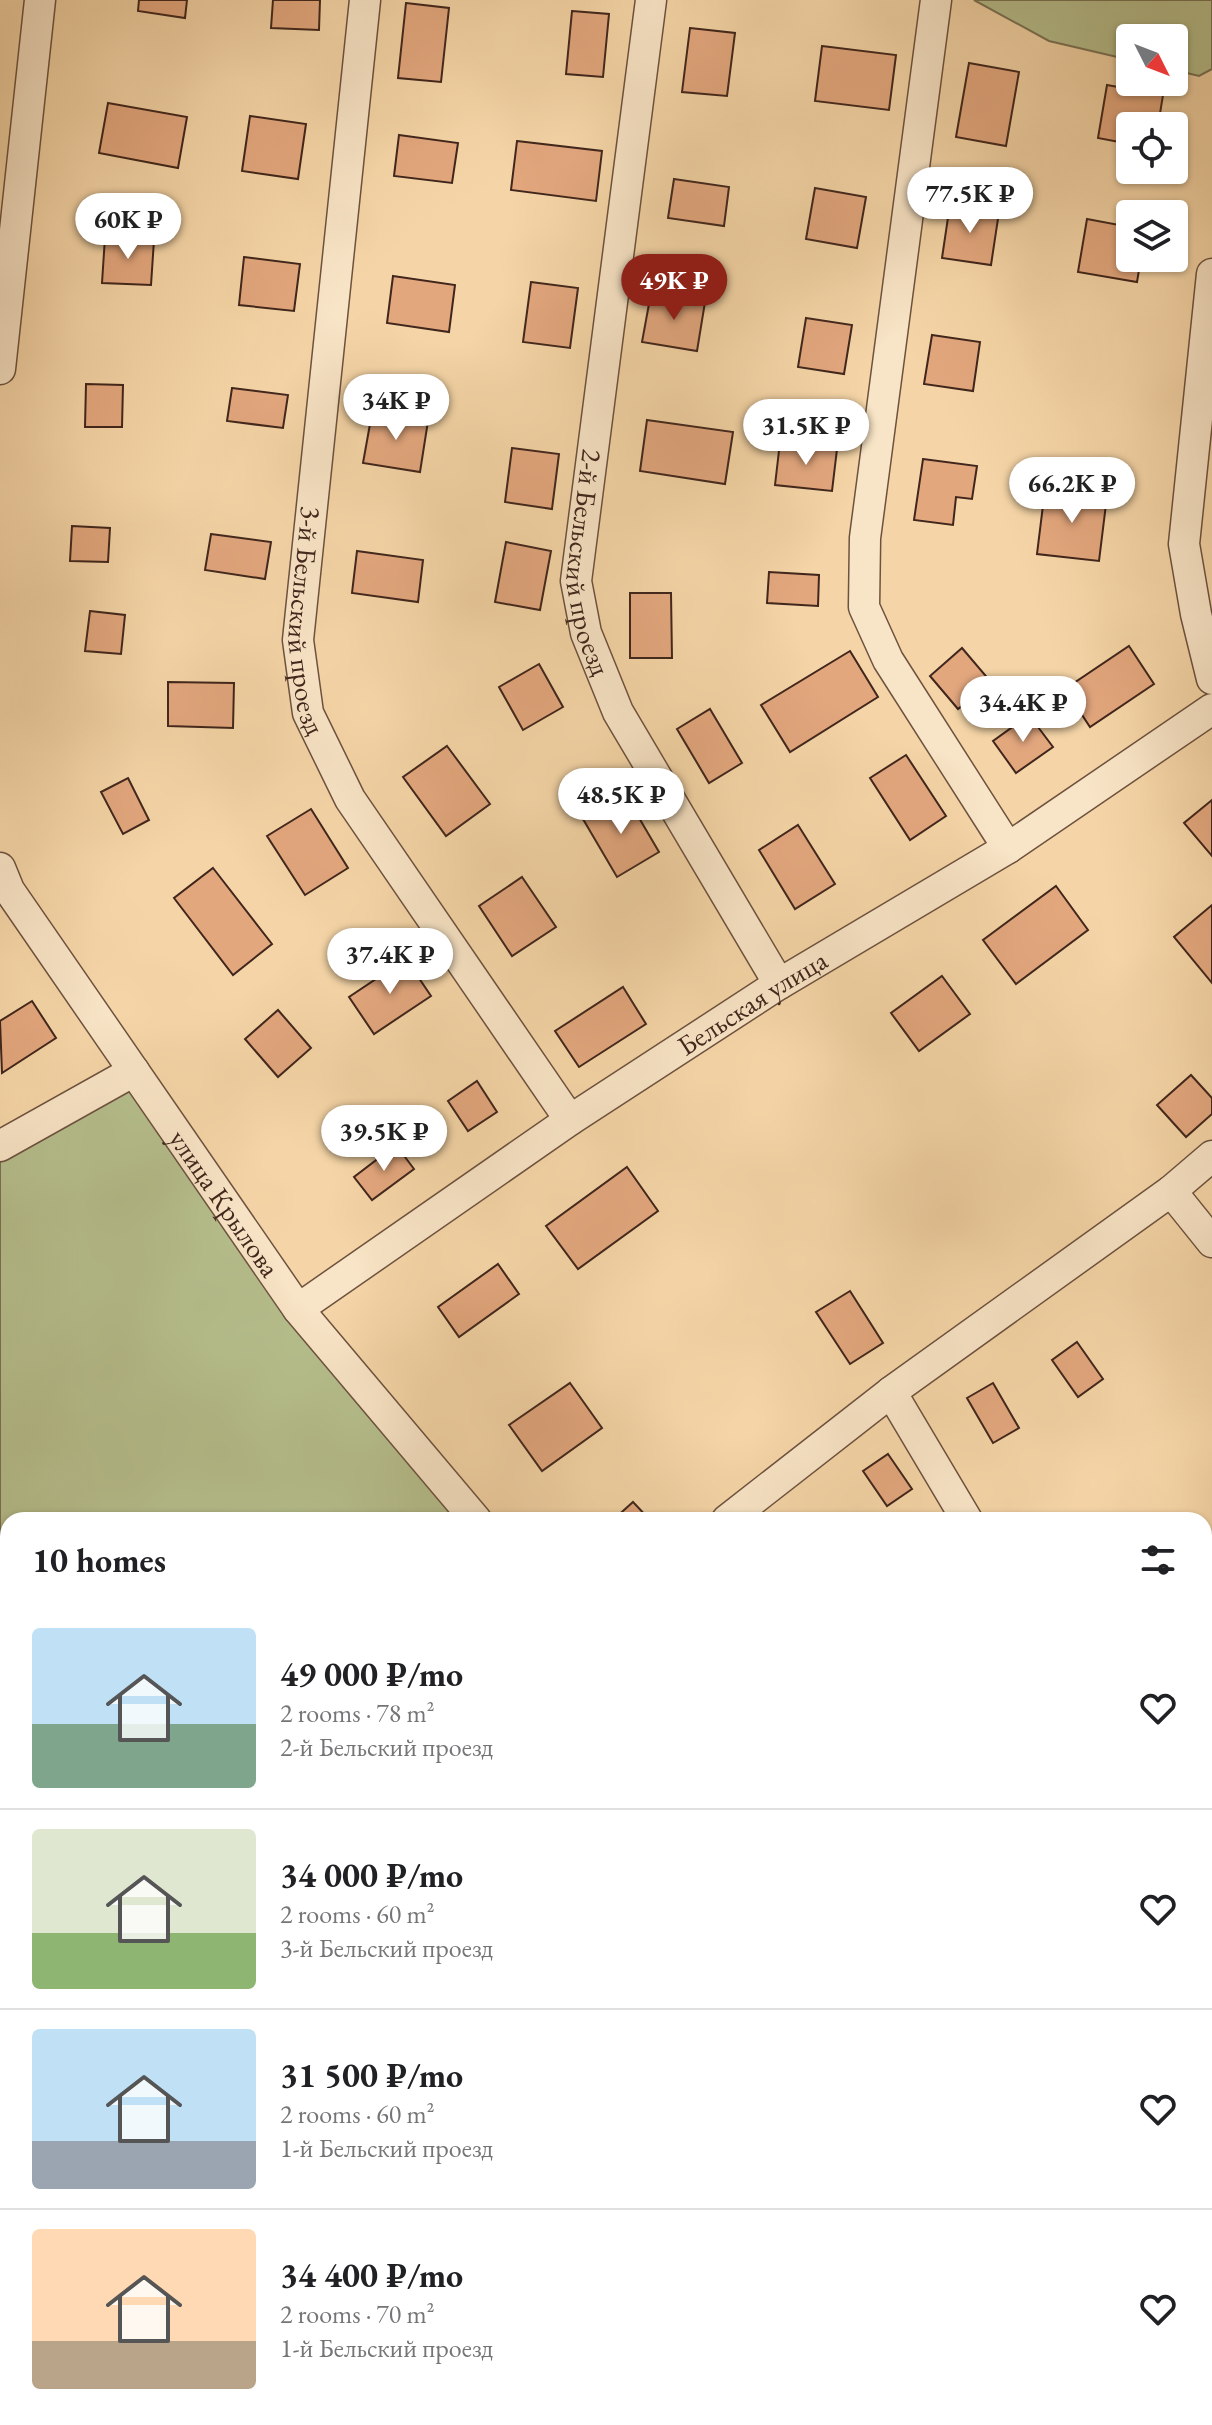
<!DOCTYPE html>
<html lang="en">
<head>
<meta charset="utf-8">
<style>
	body { margin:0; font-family:"EB Garamond",serif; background:#f6f6f6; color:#202124; height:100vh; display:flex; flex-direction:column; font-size:30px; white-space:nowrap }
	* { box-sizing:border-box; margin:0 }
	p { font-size:26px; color:#757577 }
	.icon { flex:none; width:44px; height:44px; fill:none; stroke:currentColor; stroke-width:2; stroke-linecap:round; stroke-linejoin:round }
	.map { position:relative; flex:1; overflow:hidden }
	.details { position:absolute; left:0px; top:1512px; width:1212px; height:914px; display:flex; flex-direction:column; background:#fff; border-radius:24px 24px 0 0; box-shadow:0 2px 6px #0004 }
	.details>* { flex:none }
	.needle { width:52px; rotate:132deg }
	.buttons { position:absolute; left:1116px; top:24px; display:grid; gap:16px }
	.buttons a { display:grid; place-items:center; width:72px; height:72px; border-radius:8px; background:#fff; box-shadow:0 2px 6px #0004; font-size:40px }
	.price { position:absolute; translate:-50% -68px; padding:0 18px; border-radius:28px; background:#fff; color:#222; font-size:26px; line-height:52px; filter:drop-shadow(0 2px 4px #0008) }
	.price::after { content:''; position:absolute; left:50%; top:48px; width:24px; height:18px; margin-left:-12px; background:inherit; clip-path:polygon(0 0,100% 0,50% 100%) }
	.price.selected { background:#8f2418; color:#fff }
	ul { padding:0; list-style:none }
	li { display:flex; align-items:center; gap:24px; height:200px; padding:0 32px }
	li+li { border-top:2px solid #e0e0e0 }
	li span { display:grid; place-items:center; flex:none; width:224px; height:160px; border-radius:8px; color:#555 }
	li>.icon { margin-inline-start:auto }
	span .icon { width:96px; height:96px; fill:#fffc; stroke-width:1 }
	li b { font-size:34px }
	h2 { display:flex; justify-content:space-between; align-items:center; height:96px; padding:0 32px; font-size:34px }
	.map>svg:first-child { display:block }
</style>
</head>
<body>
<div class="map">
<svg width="1212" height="2425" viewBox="0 0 1212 2425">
	<rect width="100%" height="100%" fill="#f5d5a7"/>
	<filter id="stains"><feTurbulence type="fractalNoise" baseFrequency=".0025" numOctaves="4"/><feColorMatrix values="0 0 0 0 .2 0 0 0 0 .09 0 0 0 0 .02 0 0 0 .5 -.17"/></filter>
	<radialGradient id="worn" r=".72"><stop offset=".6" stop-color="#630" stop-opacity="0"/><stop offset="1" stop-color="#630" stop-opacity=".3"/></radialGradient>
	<g fill="#b5be8c" stroke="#7a7254" stroke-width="2">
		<path d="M974,0H1212V69L1199,76L1174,70V38H1130V60L1049,41Z"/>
		<path d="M134,1071L457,1520H8V1803L0,1808V1146Z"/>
	</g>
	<g fill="#e3a77e" stroke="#40261c" stroke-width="2">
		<path d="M139,0H187L185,18L138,11Z"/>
		<path d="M273,0H320L319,30L271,28Z"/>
		<path d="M406,3L449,8L441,82L398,78Z"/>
		<path d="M572,11L609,14L603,77L566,74Z"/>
		<path d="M690,28L735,33L727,96L682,92Z"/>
		<path d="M822,46L896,55L889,110L815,101Z"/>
		<path d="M969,63L1019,72L1006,146L956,137Z"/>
		<path d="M1107,85L1163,95L1158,126H1130V144L1098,138Z"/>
		<path d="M108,103L187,117L178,168L99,153Z"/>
		<path d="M250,116L306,124L298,179L242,171Z"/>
		<path d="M399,135L458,143L452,183L394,176Z"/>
		<path d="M517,141L602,151L596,201L511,190Z"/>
		<path d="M674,179L729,187L724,226L668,218Z"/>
		<path d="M815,188L866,197L857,248L806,239Z"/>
		<path d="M950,204L999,212L991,265L942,258Z"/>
		<path d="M1087,219L1130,227V258H1141L1137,282L1078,272Z"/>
		<path d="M105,237L154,240L151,285L102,283Z"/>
		<path d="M244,257L300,264L294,311L239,305Z"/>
		<path d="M393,276L455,285L449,332L387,323Z"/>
		<path d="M531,282L578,288L570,348L523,342Z"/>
		<path d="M651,293L705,302L697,351L642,342Z"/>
		<path d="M806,318L852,325L844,374L798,367Z"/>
		<path d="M932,335L980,342L973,391L924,384Z"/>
		<path d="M86,384L123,385L122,427H85Z"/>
		<path d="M232,388L288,395L283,428L227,421Z"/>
		<path d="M372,413L428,421L420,472L363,463Z"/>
		<path d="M647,420L733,432L725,484L640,471Z"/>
		<path d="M780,442L837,449L832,491L775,485Z"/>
		<path d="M512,448L559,454L552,509L505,502Z"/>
		<path d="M923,459L977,466L972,499L956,497L953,525L914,520Z"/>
		<path d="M1045,489L1107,496L1099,561L1037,554Z"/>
		<path d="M72,526L110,528L108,562L70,561Z"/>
		<path d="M211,534L271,542L265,579L205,570Z"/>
		<path d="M506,542L551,551L540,610L495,602Z"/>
		<path d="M357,551L423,560L418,602L352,593Z"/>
		<path d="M769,572L819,575L818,606L767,603Z"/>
		<path d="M630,593H671L672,658H630Z"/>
		<path d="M90,611L125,615L121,654L85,651Z"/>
		<path d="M1129,646L1154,684L1090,727L1065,689Z"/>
		<path d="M962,648L991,682L958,709L930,676Z"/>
		<path d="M850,651L878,697L790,752L761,705Z"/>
		<path d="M539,664L563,707L523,730L499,687Z"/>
		<path d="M168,682L234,683L233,728L168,726Z"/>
		<path d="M710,709L742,763L709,783L677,729Z"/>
		<path d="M1029,715L1053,747L1016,773L993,741Z"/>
		<path d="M447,746L490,804L446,836L403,777Z"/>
		<path d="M906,755L946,816L910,840L870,778Z"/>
		<path d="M128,778L149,820L123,834L101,792Z"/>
		<path d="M625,794L659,852L617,877L583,819Z"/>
		<path d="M1212,800V856L1184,823Z"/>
		<path d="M311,809L348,868L305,895L267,836Z"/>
		<path d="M798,825L835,884L795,909L759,850Z"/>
		<path d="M213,868L272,944L233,975L174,898Z"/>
		<path d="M522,877L556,927L512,956L479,906Z"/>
		<path d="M1056,886L1088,930L1016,984L983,940Z"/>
		<path d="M1212,905V983L1174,937Z"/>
		<path d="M406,959L431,996L374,1034L349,997Z"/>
		<path d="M942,976L970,1014L919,1051L891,1013Z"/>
		<path d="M623,987L646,1024L579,1067L555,1031Z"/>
		<path d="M32,1001L56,1038L2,1073L0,1021Z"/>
		<path d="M278,1010L311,1048L278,1077L245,1039Z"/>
		<path d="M1191,1075L1212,1098V1114L1186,1137L1157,1105Z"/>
		<path d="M477,1081L497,1112L468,1131L448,1101Z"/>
		<path d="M396,1145L414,1169L372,1200L354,1177Z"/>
		<path d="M627,1167L658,1211L578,1269L546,1226Z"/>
		<path d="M498,1264L519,1294L459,1337L438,1307Z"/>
		<path d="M850,1291L883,1343L850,1364L816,1312Z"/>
		<path d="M1077,1342L1103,1379L1078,1397L1052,1360Z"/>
		<path d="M570,1383L602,1428L542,1471L509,1425Z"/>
		<path d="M993,1383L1019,1428L993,1443L967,1398Z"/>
		<path d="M888,1454L912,1489L887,1506L863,1471Z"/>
		<path d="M633,1502L650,1520H613Z"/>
		<path d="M1212,1633V1669L1204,1675V1638Z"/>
		<path d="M0,1902L8,1916V1947L0,1952Z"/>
		<path d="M643,2418H709L704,2425H653Z"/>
	</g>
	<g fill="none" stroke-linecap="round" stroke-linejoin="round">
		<g stroke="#6d523f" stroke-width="33">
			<g id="minor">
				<path id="s1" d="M365,0L298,640L308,713L350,799L570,1120"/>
				<path id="s2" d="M651,0L576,581L586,633L618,712L779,984"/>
				<path d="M936,0L865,538L864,607L888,660L1008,848"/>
				<path d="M1212,274L1184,544L1196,614L1212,679"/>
				<path d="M0,369L40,0"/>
				<path id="s3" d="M0,868L9,890L298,1309L476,1520"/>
				<path d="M0,1146L134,1071"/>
				<path d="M1171,1191L1212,1242"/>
				<path id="s4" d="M298,1309L570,1120L779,984L1008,848L1212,709"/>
				<path d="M891,1392L967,1520"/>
				<path d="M727,1520L891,1392L1171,1191L1212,1156"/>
				<path d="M1204,1586L1212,1579"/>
				<path d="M1204,1760L1212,1766"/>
				<path d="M0,1808L8,1803"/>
				<path d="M0,2248L8,2243"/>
				<path d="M1204,2256L1212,2261"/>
				<path d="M817,2418L824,2425"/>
			</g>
		</g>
		<use href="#minor" stroke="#f8e4c6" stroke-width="30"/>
	</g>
	<g text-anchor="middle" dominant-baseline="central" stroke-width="7" stroke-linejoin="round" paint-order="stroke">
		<g font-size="28" fill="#40261c" stroke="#f8e4c6">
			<text stroke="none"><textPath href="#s2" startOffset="568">2-й Бельский проезд</textPath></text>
			<text stroke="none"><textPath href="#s1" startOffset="624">3-й Бельский проезд</textPath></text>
			<text stroke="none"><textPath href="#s4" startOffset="548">Бельская улица</textPath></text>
			<text stroke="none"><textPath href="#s3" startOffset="404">улица Крылова</textPath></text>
		</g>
	</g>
	<rect width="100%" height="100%" filter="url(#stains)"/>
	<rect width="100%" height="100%" fill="url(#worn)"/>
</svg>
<div class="buttons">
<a><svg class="needle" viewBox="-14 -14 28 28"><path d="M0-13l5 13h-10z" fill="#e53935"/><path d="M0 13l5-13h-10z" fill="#757577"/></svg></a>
<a><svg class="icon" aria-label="locate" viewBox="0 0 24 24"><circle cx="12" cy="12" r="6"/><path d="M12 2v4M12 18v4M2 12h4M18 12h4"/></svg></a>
<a><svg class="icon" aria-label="layers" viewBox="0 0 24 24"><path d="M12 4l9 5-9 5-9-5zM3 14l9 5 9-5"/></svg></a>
</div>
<b class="price" style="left:970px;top:235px">77.5K ₽</b>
<b class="price" style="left:128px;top:261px">60K ₽</b>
<b class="price selected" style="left:674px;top:322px">49K ₽</b>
<b class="price" style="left:396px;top:442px">34K ₽</b>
<b class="price" style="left:806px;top:467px">31.5K ₽</b>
<b class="price" style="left:1072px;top:525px">66.2K ₽</b>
<b class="price" style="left:1023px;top:744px">34.4K ₽</b>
<b class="price" style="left:621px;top:836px">48.5K ₽</b>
<b class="price" style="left:390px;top:996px">37.4K ₽</b>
<b class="price" style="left:384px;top:1173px">39.5K ₽</b>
<section class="details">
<h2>10 homes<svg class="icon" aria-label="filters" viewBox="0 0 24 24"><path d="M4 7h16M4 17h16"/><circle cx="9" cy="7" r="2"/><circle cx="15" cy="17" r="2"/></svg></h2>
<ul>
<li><span style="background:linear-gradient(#bfe0f5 60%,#7fa58c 0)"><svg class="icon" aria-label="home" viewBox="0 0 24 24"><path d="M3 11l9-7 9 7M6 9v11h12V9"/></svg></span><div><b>49 000 ₽/mo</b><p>2 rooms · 78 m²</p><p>2-й Бельский проезд</p></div><svg class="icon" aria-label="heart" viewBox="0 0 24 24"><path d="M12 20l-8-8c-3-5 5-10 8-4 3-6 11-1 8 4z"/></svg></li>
<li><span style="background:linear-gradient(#dfe7d0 65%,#8fb573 0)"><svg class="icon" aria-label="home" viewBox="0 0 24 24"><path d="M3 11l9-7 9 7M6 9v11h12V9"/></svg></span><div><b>34 000 ₽/mo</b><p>2 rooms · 60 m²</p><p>3-й Бельский проезд</p></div><svg class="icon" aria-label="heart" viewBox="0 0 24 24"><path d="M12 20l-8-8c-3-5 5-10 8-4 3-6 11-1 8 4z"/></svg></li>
<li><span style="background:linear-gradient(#bfe0f5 70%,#9aa5b1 0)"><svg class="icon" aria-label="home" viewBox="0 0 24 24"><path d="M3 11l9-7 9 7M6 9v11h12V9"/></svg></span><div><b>31 500 ₽/mo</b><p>2 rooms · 60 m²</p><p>1-й Бельский проезд</p></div><svg class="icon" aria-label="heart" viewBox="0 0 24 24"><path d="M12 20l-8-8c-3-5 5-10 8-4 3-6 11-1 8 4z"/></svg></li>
<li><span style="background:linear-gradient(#ffd9b3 70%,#b9a48a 0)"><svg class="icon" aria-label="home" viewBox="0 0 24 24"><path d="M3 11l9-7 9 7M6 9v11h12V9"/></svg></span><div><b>34 400 ₽/mo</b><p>2 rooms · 70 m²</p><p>1-й Бельский проезд</p></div><svg class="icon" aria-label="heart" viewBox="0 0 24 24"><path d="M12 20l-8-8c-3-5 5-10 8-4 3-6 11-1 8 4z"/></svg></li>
</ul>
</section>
</div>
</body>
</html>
